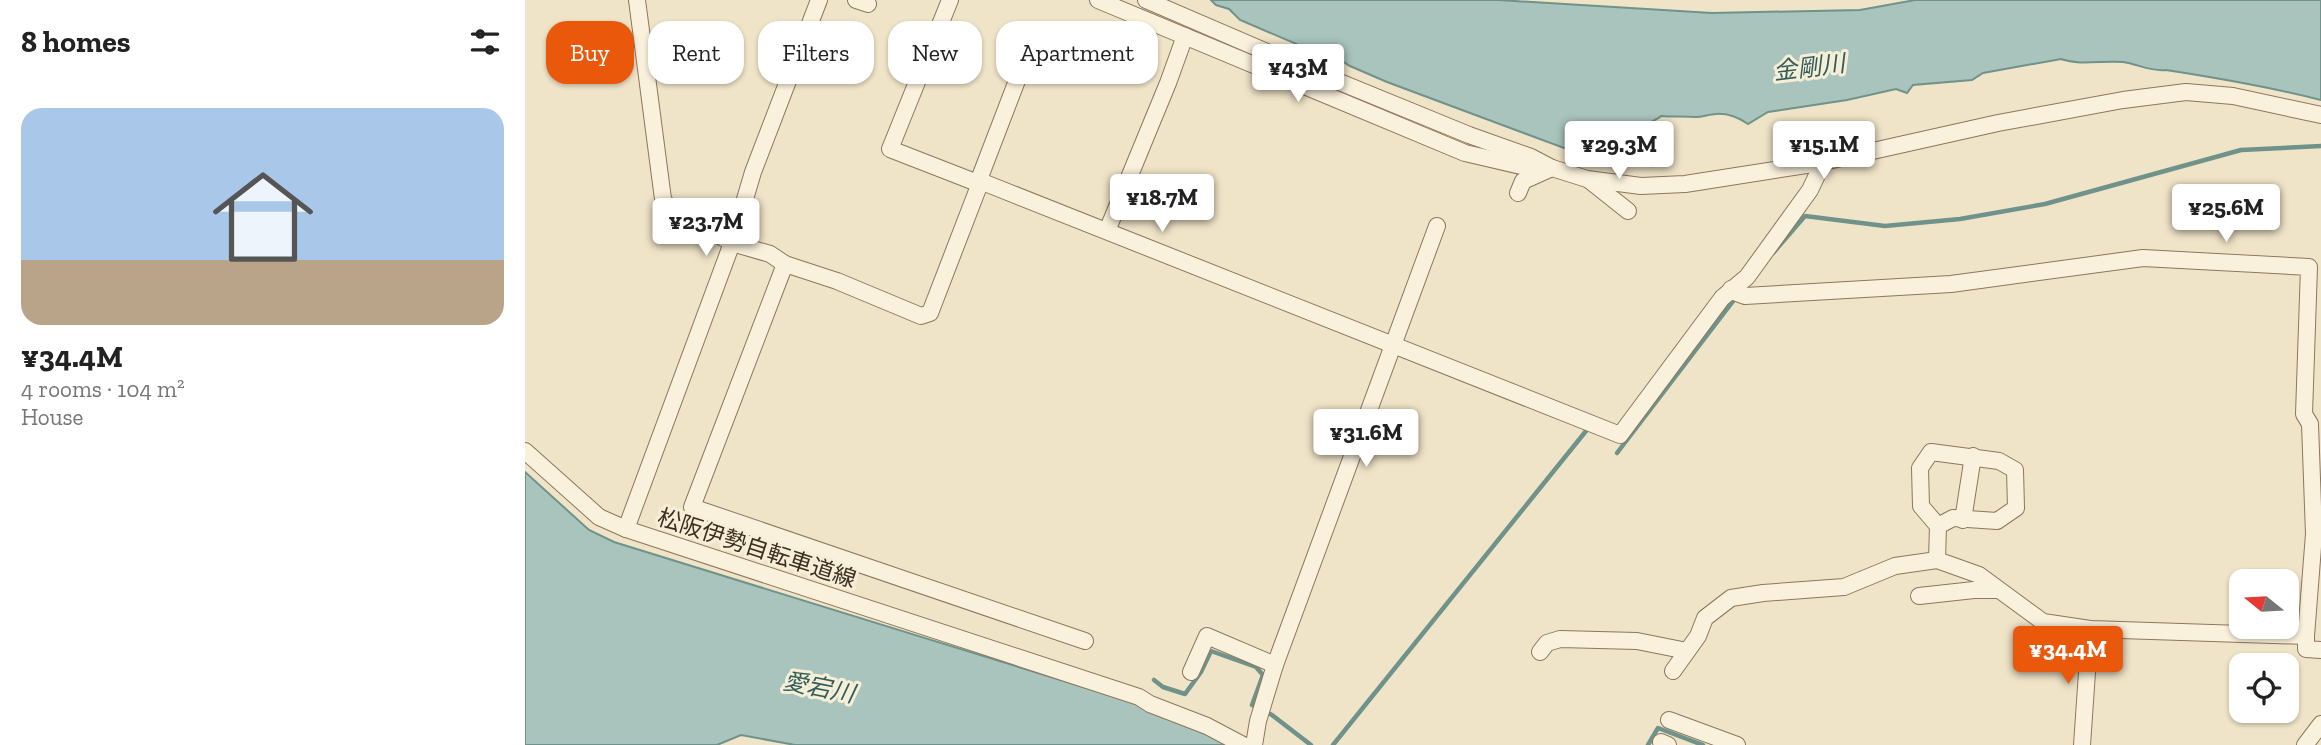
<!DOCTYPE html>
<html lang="en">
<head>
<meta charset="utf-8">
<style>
	body { margin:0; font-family:"Zilla Slab","Noto Sans JP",serif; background:#f6f6f6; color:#222; height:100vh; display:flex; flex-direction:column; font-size:26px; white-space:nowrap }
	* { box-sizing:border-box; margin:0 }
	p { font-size:23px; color:#767676 }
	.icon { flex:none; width:38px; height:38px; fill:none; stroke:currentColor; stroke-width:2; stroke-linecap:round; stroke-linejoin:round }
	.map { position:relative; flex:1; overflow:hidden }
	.details { display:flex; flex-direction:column; background:#fff; width:525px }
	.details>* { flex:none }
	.banner { position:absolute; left:21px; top:21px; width:665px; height:63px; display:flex; gap:14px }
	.needle { width:46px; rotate:288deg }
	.fabs { position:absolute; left:1704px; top:569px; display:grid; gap:14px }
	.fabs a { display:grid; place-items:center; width:70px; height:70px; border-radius:14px; background:#fff; box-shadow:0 2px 5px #0004; font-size:35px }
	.price { position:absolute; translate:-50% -60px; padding:0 16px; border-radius:7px; background:#fff; color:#222; font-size:23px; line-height:46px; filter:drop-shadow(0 2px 4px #0008) }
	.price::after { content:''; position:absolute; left:50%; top:42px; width:21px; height:16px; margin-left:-10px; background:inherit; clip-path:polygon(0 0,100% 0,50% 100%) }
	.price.current { background:#ea580c; color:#fff }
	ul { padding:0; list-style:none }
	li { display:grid; align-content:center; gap:14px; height:371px; padding:0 21px }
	li span { display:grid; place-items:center; height:217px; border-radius:21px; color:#555 }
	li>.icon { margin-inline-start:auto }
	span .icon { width:126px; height:126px; fill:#fffc; stroke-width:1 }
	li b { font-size:30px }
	h2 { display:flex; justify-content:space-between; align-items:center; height:84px; padding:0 21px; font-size:30px }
	.chip { padding:0 24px; border-radius:21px; background:#fff; box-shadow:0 2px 5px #0004; font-size:24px; line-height:63px }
	.chip.current { background:#ea580c; color:#fff }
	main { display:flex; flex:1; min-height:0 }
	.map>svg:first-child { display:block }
</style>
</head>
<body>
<main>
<section class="details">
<h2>8 homes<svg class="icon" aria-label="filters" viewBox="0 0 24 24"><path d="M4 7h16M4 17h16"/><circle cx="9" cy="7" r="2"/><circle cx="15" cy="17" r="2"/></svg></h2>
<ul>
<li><span style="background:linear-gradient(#a9c7e8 70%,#b9a48a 0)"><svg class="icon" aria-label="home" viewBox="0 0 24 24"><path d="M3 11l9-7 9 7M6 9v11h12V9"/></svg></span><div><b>¥34.4M</b><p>4 rooms · 104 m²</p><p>House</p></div></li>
</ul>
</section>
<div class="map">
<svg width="1796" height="745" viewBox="0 0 1796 745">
	<rect width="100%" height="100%" fill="#f0e4c8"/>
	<g fill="#a9c4bc" stroke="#6f938a" stroke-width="2">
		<path d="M686,0H973L1187,13L1335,10L1390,0H1796V100C1745,87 1693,78 1641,70C1627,72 1612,64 1598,62C1578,60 1556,66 1536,59L1458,73L1447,80L1388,85L1382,93L1371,89L1322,100L1243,112L1223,124C1214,118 1202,113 1191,114C1184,114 1176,118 1169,117C1158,116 1148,117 1136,116C1129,123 1116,123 1110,132C1108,137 1107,145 1105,151L1125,166L1094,163L1089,157C1078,162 1071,159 1063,151L1060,153L1051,149L1047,151L862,82L825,66L811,57L809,60L715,20L704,9L691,5Z"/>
		<path d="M0,472L64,530L89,542L607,702L680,732L701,745H270L216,735L192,745H0Z"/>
	</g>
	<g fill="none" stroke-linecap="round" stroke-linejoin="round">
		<g stroke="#6f938a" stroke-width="4.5">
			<path d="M1249,252L1280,216L1360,226L1435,219L1520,204L1716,150L1796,146"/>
			<path d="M1092,453L1212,296"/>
			<path d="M629,680L638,687L660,694L676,672L686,651L731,667L738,675L727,705L747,715L786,745"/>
			<path d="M808,745L1061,431"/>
			<path d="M1123,745L1133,728L1178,745"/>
		</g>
		<g stroke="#8d765c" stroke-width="18">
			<g id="minor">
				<path d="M112,0L138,199L142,206L207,243L245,254L260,264L312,281L396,316L405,313L452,191L455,184L460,183L1095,435L1197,298L1222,277L1285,190L1293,173L1294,163"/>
				<path d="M331,0L343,4"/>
				<path d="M425,0L365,149L455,184V177L511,31"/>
				<path d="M573,0L940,153L1009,169L1027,168L998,181L993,193"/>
				<path d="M621,0L751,56L944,135L1006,157L1027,168L1062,179L1116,186L1160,184L1294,163L1473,123L1598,100L1661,92L1708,96L1796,115"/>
				<path d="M1064,180L1103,211"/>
				<path d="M582,231L643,83L660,36"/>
				<path d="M260,264L167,507L560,641"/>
				<path d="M1206,289L1209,292L1220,296L1426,284L1618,258L1784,267L1779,414L1785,424L1789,534L1781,636"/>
				<path d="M0,451L74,517L101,529L614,697L625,704L682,726L718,745"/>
				<path d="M1438,520L1448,456"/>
				<path d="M101,529L207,243L228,172L294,0"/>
				<path d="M1412,560L1413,526L1396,506L1395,468L1406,452L1474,461L1490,470L1491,508L1472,521L1428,518L1413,526"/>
				<path d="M1394,596L1449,590H1472"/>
				<path d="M1015,652L1022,643L1035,639L1112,641L1162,651"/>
				<path d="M1148,671L1173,636L1180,618L1206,598L1238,593L1319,587L1370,566L1412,560L1454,575L1518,622L1565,629L1781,636V649L1796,650"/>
				<path d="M666,672L682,636L750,665"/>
				<path d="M1144,720L1212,745"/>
				<path d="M1136,742L1143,745"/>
				<path d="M729,745L733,721L750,665L912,226"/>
				<path d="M1557,745L1565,629"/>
				<path d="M1780,745L1796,724"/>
			</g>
		</g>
		<use href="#minor" stroke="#faf1dc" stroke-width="16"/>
	</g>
	<g text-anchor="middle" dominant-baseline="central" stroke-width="6" stroke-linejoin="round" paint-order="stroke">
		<g font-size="23" fill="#3d2e20" stroke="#f7eed8">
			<text transform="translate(232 548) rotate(18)">松阪伊勢自転車道線</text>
		</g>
		<g font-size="24" font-style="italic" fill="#2f5d5a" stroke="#f7eed8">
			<text transform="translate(1284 67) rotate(-7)">金剛川</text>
			<text transform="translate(294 687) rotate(11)">愛宕川</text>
		</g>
	</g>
</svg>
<div class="fabs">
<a><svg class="needle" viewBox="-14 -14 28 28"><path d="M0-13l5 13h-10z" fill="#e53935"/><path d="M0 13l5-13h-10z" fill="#767676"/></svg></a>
<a><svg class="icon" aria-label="locate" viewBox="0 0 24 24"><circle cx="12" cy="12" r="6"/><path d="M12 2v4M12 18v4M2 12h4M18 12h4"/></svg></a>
</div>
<b class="price" style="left:773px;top:104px">¥43M</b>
<b class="price" style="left:1094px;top:181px">¥29.3M</b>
<b class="price" style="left:1299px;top:181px">¥15.1M</b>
<b class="price" style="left:637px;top:234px">¥18.7M</b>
<b class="price" style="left:1701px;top:244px">¥25.6M</b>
<b class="price" style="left:181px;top:258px">¥23.7M</b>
<b class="price" style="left:841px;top:469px">¥31.6M</b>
<b class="price current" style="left:1543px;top:686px">¥34.4M</b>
<div class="banner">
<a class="chip current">Buy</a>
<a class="chip">Rent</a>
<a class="chip">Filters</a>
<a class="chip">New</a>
<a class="chip">Apartment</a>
</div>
</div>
</main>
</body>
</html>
